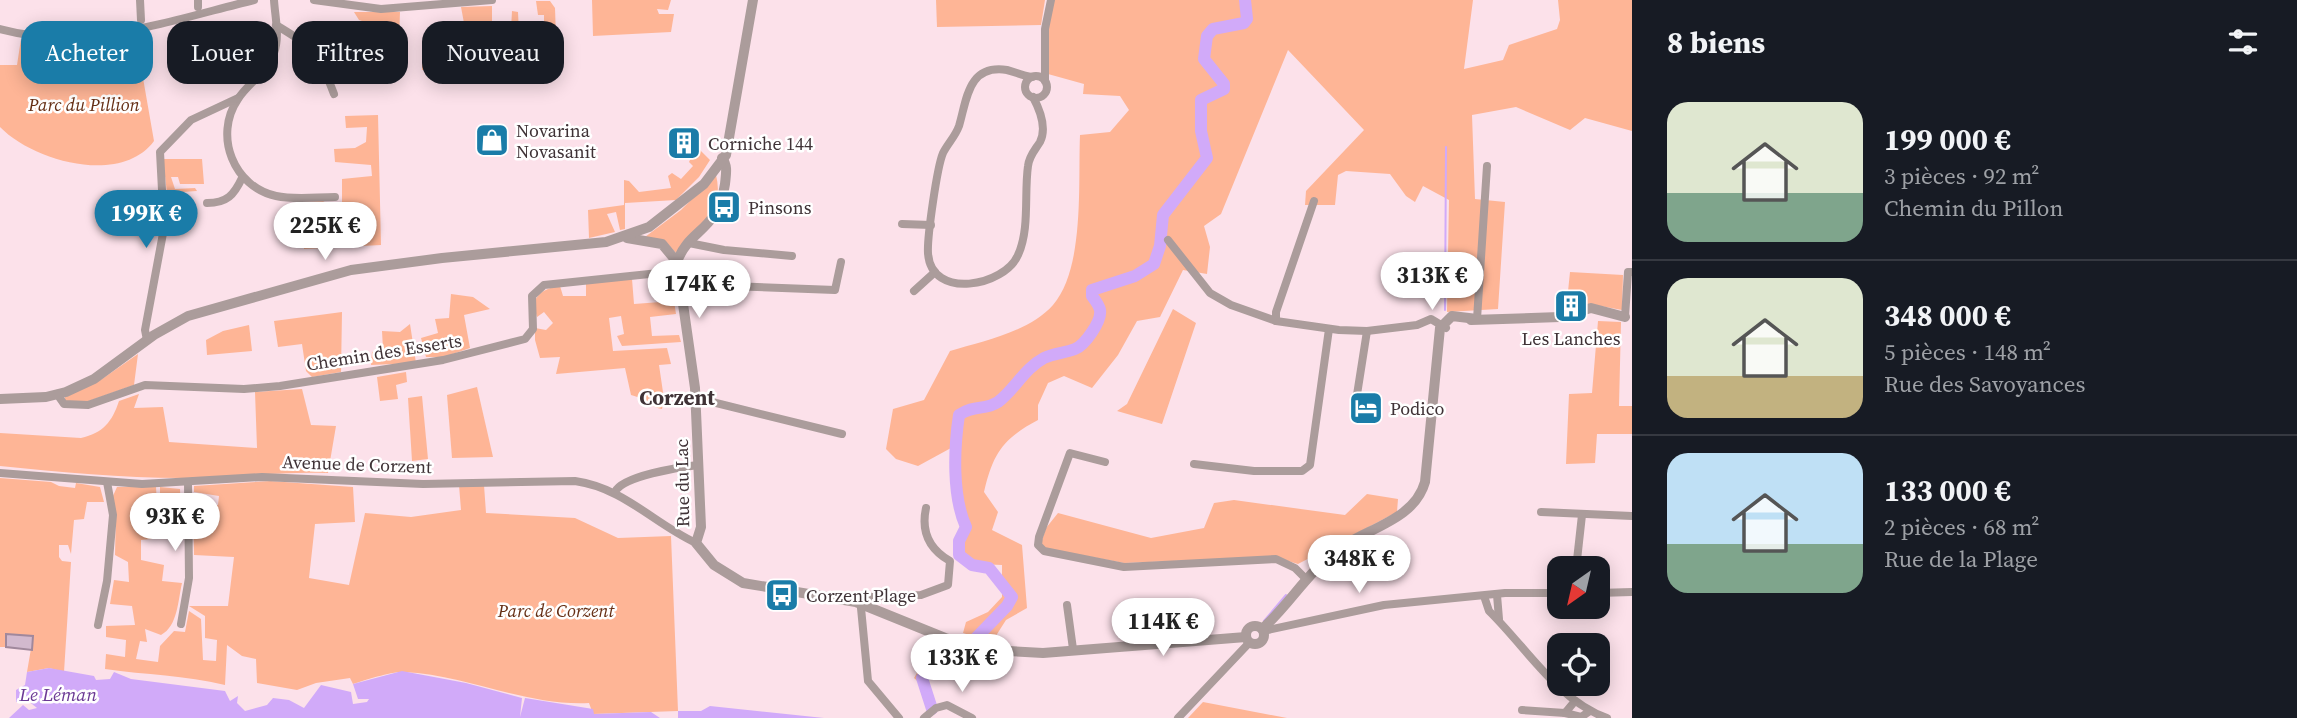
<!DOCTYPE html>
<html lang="fr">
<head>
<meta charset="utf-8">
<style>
	body { margin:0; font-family:"Source Serif 4",serif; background:#20242c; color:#f1f3f6; height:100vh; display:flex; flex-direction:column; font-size:26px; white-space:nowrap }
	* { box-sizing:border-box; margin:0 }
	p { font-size:23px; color:#9ea1a6 }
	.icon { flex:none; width:38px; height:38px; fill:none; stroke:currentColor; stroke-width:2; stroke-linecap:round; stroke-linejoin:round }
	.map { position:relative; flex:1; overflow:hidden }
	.panel { display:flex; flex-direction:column; background:#171b24; width:665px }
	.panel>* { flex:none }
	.banner { position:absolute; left:21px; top:21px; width:665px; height:63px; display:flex; gap:14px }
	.needle { width:46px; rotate:214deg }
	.tools { position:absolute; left:1547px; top:556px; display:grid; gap:14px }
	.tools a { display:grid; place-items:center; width:63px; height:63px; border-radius:14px; background:#171b24; box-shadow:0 4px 18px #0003; font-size:35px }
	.price { position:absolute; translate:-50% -60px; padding:0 16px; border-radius:24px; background:#fff; color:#222; font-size:23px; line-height:46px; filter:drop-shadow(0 2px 4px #0008) }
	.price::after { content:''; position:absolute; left:50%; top:42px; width:21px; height:16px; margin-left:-10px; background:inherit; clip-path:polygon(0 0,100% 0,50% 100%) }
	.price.current { background:#1a7ca8; color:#fff }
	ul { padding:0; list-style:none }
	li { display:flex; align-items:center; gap:21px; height:175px; padding:0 35px }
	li+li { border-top:2px solid #363941 }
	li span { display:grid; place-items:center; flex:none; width:196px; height:140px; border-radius:21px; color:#555 }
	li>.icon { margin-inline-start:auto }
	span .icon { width:84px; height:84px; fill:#fffc; stroke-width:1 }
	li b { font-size:30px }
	h2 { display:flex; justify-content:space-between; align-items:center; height:84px; padding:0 35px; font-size:30px }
	.tag { padding:0 24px; border-radius:21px; background:#171b24; box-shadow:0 4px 18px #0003; font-size:24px; line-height:63px }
	.tag.current { background:#1a7ca8; color:#fff }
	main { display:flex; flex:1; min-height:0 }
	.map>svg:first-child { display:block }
</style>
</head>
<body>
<main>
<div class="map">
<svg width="1632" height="718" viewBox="0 0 1632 718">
	<rect width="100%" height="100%" fill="#fce1ea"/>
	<g fill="#feb596">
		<path d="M592,0H671L668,10L657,9L659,14H674L671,32L593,36Z"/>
		<path d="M936,0H1045L1041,25L937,27Z"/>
		<path d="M1054,0H1473L1464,69L1503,60L1509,45L1557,29L1560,20L1558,0H1632V131L1585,118L1570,130L1516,107L1472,115L1475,199L1505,202L1498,309L1447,312L1449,200L1423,186L1415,202L1406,196L1390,174L1346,171L1338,175L1335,205H1305L1306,191L1364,130L1288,50L1221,214L1204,226L1210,247L1207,274L1183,270L1160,317L1137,321L1118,355L1092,388L1064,376L1048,383L1038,405V420C1002,439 993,454 984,492L998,512L992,530L1022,545L1027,608L1006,620L992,642L963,633L966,622L988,612L1002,597V565L978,564L963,554L951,448L918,466L896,459L886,449L893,409L924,400L950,351C983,341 1029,332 1053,305C1085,268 1078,182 1080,135L1110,132L1129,110L1120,96L1083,94L1084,84L1048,74L1049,25Z"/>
		<path d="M536,1H550L555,8L556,37L517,40V62L422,70V49L446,45L447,49L470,53V27L464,23L461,7L492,6V27L511,29L512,11L518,12L519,33L544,31V15H538Z"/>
		<path d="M354,12H400L398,68L373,70V76L359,75L357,53L345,51V36L366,35L365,22L359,20Z"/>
		<path d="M136,38L154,141C121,186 33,161 0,127V65H17L21,39L76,45Z"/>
		<path d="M378,115L381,245L304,249L303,202L323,201L335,208L338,235L354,233V229L344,228L342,222V179L372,176L371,165L335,162L334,149L355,148L366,142L367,127L346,128L345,116Z"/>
		<path d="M698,143L697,147L710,160L699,177L676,200L625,203V229L620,230L616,212L607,214L615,232L589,238L588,210L624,205V180L629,181L639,192L671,188L668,176L672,173L681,179L693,166L689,162Z"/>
		<path d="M163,159H202L204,184H180L178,177H171L175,189L195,188L197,191L167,193Z"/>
		<path d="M716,175C725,213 700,229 676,253L667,243L645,237L681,210Z"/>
		<path d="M1570,272L1623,275L1622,310L1595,305L1566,311Z"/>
		<path d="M632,279L634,304L674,301L676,314L650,317L652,336L679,335L681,342L622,346L617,336L624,334L621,316L609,318L613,351L667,348L671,364L659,365L664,399L662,409C652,408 645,398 631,395L625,368L556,374L560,357L540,358L535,340V328L546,330L553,323L544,312L537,317L533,304C539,291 547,288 560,286L563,296H586V283Z"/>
		<path d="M451,294L473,297L490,309L464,315L470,348L444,357H426L421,338L438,333L435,319L449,318Z"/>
		<path d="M1173,309L1196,323L1162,424L1117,411L1127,404Z"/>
		<path d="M342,312L341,372L312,377L306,371L302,344L278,347L274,321Z"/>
		<path d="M1598,321L1621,322L1619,406H1632V434H1597L1595,463L1566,464L1569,394L1592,393Z"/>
		<path d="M410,324L416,363L371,365L372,352L383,349L382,331L400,332Z"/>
		<path d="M249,325L252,351L207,355L206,340L223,331Z"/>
		<path d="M138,354L134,385L86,402H65V397L102,379Z"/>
		<path d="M406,372L407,382L396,385L398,399L380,401L377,377Z"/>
		<path d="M477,387L493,457L452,458L447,395Z"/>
		<path d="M302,389L311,425L336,426L328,473C279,471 231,478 183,478C121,478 61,472 0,466V433L81,438C103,433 112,422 119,401L139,394L134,408L163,407L169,442L257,448L255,392Z"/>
		<path d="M422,396L428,459L412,461L408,398Z"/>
		<path d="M0,478L51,482L59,486L75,488L76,483L100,487L104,502H87L84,519L74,520L71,554L68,545H59V557L62,561L71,562L64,672L49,668L27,672L33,637L7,634L6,647H0Z"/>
		<path d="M270,481L353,487L355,522L315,524L309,578L349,585L365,513L411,517L461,510L459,485H484L486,513L575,518L618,538L671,536L678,711L593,714L589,703C525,706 467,675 404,672C393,671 365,680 353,684L350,678L316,683L297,690L257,683L256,659L242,656L227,645L225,685C185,675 146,675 105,669L106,654L125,657L126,640L106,637V626L135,625L132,606L110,604L114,580L129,582L128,562L115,555L116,513L112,498L117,487H156L157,505L170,512L172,494L160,493V487L180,489L182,536L141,540V560L164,565L162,581L182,583C178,600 178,626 161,635L145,629L147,642L140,641L136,659L158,662L160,646L174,631L185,632L189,611L201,619L203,660L216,661L217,640L205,638V616L189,606H228L234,557L194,555L193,505H218L219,496L194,492V486Z"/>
		<path d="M1367,494L1398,499L1397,512L1298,564L1275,557L1124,563L1044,548L1041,543L1046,528L1058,513L1151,538L1204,528L1214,503L1234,500L1345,515Z"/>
		<path d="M936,641L982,653L942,668L928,677L935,707L929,712L921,684L914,678Z"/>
		<path d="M1203,702L1287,718H1188Z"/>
	</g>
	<g fill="#d1aaf9">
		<path d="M49,668L94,676L96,680L110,679L114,672L131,679L225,691L230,701L238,696L237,703L245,711L267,705L273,698L289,700L304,708L321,685L351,692L353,704L367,702L369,699H358L353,684L402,671L466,683L522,698L520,717L525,698L593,709L594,714L651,712L660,718H9L23,705L29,710L37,708L27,700L16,702V690L25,685L27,672Z"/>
		<path d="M710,706L824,718H678V711H701Z"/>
	</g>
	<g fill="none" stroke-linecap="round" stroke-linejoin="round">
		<g stroke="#d1aaf9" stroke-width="2">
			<path d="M1445,310L1446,147"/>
			<path d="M1316,559L1327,552"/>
			<path d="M1264,621L1286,595"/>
		</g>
		<g stroke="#d1aaf9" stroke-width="12">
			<path d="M975,639L1007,606L1012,597L989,568L972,565L959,555V541L966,527C952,496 954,448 959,415C975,404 984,411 998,402C1015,389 1025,368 1044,358C1054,353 1065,353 1075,349C1085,345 1102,321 1100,310C1099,305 1095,300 1092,296V290L1135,276L1154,264L1160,246L1163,215L1207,158L1201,131V100L1224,89V84L1204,59L1207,36L1213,29L1244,23L1247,19L1245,0"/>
			<path d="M932,709L922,678C935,664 955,666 968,652"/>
		</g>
	</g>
	<path fill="#d2b9ce" stroke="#a0889c" stroke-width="2" d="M6,634L33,636L32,650L6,647Z"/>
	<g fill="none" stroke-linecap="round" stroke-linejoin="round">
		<g stroke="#ab9c9b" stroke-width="8">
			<path d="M140,0L141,20"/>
			<path d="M274,0C275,17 280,36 274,53C266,74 249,82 238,99C213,136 234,187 276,196C295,200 316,197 335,197"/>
			<path d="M314,0L381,9L492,0"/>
			<path d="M198,7V0"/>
			<path d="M276,25C314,48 318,52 334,94"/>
			<path d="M0,29C85,52 172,20 254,0"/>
			<circle cx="1036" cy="87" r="11"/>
			<path d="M1032,77C1023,76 1015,72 1007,70C968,64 967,99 959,126C955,137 948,143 943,153C937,167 927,238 928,253C931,301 1005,286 1018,255C1030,229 1024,194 1028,166C1029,156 1035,150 1040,142C1047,128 1040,110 1033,97"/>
			<path d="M1045,81V29L1051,0"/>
			<path d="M207,203C227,203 234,195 242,178"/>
			<path d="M902,224L931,225"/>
			<path d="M1168,240L1210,293L1231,305L1276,321L1339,330L1367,331L1417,325L1431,319L1446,328"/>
			<path d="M689,243L724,250L792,256"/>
			<path d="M680,291L715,292L729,286L835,290L841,262"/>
			<path d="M914,291L935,272"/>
			<path d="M1625,317L1628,272H1632"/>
			<path d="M1477,319L1487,166"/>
			<path d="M1276,321V312L1314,201"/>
			<path d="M147,340L145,330L164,228L160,152L191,120L238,98"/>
			<path d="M57,394L64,404L88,405L145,385L244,389L280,386L443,360L525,339L533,329L532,296L544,285L678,271"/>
			<path d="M696,398L842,434"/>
			<path d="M1356,401L1367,331"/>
			<path d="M1105,462L1070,453L1039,537L1038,545L1044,551L1124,567L1276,559L1295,568L1307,580"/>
			<path d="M1194,464L1254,471H1302L1310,465L1329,329"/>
			<path d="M0,473L142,484L262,477L423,484L575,481C624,488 653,523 696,543"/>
			<path d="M615,492C622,476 680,467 698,465"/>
			<path d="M1541,512L1632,516"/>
			<path d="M1576,569L1582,515"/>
			<path d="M1598,593L1632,592"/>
			<path d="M1497,595L1499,619"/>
			<path d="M1484,596L1489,611C1526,647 1558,701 1607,718"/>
			<path d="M1067,605L1073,649"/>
			<path d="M181,624L189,578L188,483"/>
			<path d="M98,625L107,581L113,515L107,482"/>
			<path d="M1263,631L1384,605L1505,593H1559"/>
			<path d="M1522,710L1565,713L1575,701"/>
			<path d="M1565,713L1581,717L1590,711"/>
			<path d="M899,718L868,681L861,608L866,597L921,595L948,585L950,561C929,549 921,531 926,508"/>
			<path d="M924,718L936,708L947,705L972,718"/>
			<path d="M1178,718L1249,643"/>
		</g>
		<g stroke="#ab9c9b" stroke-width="10">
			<path d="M627,238L662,244L677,262L695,388L701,527L696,543L714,565L743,583L856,602L945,638L990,650L1043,653L1246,637"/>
			<path d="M677,262C689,228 718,232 725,184C726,174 728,166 722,158"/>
			<path d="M1471,320L1560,317L1591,308L1625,317"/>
			<path d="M0,399L46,397L66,392L94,379L154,335L188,316L351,270L442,258L606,242L649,227L704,184L726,155L753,0"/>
			<circle cx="1255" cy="635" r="9"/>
			<path d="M1262,629C1288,606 1306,575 1333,553C1362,529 1414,522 1425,482L1440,328L1452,316L1477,319"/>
		</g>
	</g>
	<defs>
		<g id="shop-square" transform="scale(1.75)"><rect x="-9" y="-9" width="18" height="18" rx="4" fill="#1a7ca8" stroke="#fff"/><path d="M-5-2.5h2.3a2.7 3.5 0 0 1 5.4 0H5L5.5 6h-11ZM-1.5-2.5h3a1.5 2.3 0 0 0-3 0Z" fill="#fff"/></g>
		<g id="building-square" transform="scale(1.75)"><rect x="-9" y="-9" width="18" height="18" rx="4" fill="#1a7ca8" stroke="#fff"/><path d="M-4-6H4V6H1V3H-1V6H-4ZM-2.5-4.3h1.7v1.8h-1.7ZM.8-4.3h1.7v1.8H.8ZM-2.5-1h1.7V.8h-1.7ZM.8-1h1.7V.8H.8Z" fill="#fff"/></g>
		<g id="bus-square" transform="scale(1.75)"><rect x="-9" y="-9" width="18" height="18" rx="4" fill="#1a7ca8" stroke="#fff"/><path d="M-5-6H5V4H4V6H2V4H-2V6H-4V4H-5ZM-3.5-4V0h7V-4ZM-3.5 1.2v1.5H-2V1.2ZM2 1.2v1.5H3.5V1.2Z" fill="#fff"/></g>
		<g id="hotel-square" transform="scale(1.75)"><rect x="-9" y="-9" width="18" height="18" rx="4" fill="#1a7ca8" stroke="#fff"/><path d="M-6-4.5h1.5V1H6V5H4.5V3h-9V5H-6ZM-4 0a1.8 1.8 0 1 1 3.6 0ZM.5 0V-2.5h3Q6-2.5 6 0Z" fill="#fff"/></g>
	</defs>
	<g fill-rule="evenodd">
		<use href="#shop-square" x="492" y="140"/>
		<use href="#building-square" x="684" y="143"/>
		<use href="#bus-square" x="724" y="207"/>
		<use href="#building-square" x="1571" y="306"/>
		<use href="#hotel-square" x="1366" y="408"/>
		<use href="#bus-square" x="782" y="595"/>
	</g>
	<g text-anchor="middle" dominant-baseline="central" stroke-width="5" stroke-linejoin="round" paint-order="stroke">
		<g font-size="18" font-style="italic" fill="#662f15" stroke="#fff">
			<text x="84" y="104">Parc du Pillion</text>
			<text x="556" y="610">Parc de Corzent</text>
		</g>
		<g font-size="18" fill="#3f3236" stroke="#fff" text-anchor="start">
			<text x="516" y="130">Novarina<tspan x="516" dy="21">Novasanit</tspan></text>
			<text x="708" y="143">Corniche 144</text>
			<text x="748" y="207">Pinsons</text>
			<text x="1571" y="338" text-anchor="middle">Les Lanches</text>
			<text x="1390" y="408">Podico</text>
			<text x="806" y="595">Corzent Plage</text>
		</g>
		<g font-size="18" fill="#3f3236" stroke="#fff">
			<text transform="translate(384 352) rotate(-9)">Chemin des Esserts</text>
			<text transform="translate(357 464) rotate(2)">Avenue de Corzent</text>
			<text transform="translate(682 483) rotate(-91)">Rue du Lac</text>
		</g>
		<g font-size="19" font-style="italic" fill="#6b3994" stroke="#fff">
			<text x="58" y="694">Le Léman</text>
		</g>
		<g font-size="21" font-weight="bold" fill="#3f3236" stroke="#fff">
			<text x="677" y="397">Corzent</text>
		</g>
	</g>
</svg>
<div class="tools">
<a><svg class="needle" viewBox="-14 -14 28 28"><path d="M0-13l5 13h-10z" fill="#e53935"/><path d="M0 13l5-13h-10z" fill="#9ea1a6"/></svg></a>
<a><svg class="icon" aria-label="locate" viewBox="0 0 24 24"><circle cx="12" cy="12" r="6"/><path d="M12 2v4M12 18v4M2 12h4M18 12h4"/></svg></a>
</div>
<b class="price current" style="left:146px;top:250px">199K €</b>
<b class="price" style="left:325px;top:262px">225K €</b>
<b class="price" style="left:1432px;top:312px">313K €</b>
<b class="price" style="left:699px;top:320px">174K €</b>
<b class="price" style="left:175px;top:553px">93K €</b>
<b class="price" style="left:1359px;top:595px">348K €</b>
<b class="price" style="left:1163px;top:658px">114K €</b>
<b class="price" style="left:962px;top:694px">133K €</b>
<div class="banner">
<a class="tag current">Acheter</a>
<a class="tag">Louer</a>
<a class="tag">Filtres</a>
<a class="tag">Nouveau</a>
</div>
</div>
<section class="panel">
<h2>8 biens<svg class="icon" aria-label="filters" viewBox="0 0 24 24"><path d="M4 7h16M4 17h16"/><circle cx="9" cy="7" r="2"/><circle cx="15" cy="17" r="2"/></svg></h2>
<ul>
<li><span style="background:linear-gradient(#dfe7d0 65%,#7fa58c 0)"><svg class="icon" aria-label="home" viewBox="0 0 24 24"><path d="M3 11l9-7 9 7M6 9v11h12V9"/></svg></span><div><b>199 000 €</b><p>3 pièces · 92 m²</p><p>Chemin du Pillon</p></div></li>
<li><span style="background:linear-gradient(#dfe7d0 70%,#c2b280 0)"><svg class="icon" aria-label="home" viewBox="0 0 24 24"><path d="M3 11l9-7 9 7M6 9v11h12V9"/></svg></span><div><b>348 000 €</b><p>5 pièces · 148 m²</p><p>Rue des Savoyances</p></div></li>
<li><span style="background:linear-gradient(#bfe0f5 65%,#7fa58c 0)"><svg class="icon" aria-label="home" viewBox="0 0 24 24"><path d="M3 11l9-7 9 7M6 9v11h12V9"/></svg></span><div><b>133 000 €</b><p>2 pièces · 68 m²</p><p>Rue de la Plage</p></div></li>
</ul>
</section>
</main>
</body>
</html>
